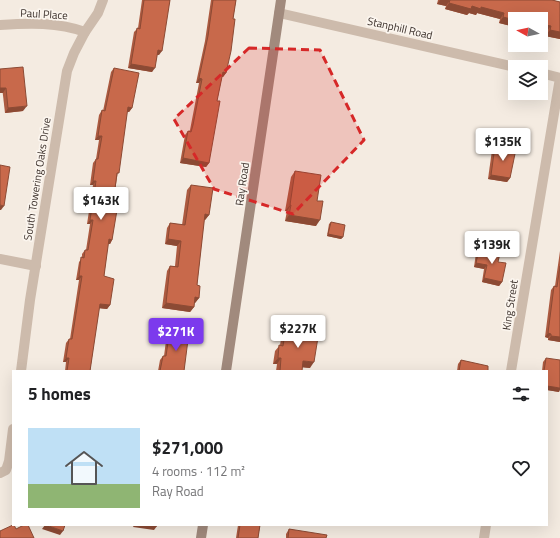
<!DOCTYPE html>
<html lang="en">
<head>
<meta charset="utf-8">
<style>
	body { margin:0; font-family:"Titillium Web",sans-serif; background:#f2f2f2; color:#202124; height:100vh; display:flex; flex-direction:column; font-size:15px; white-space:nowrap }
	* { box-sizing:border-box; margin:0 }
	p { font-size:13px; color:#757577 }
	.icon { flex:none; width:22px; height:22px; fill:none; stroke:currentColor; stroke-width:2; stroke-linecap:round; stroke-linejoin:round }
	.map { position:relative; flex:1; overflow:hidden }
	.sheet { position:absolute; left:12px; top:370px; width:536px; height:156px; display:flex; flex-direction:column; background:#fff; border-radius:0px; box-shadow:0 4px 16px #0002 }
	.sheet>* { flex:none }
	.needle { width:26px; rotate:278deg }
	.tools { position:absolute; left:508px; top:12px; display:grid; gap:8px }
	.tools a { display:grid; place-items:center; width:40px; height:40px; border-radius:0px; background:#fff; box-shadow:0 4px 16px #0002; font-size:20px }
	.price { position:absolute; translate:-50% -34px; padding:0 9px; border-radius:4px; background:#fff; color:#222; font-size:13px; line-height:26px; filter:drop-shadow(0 1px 2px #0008) }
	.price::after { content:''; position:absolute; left:50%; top:24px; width:12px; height:9px; margin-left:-6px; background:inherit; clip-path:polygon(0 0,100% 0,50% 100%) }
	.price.active { background:#7c3aed; color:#fff }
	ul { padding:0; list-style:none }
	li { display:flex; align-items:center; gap:12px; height:100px; padding:0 16px }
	li span { display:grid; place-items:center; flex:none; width:112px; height:80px; border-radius:0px; color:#555 }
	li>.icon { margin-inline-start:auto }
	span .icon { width:48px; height:48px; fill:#fffc; stroke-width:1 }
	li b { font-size:17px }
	h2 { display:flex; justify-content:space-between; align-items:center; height:48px; padding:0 16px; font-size:17px }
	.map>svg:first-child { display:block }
</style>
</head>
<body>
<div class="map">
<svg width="560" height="538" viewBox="0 0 560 538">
	<rect width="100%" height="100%" fill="#f4ebe1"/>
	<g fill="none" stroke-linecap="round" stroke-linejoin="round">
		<g stroke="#cdbbac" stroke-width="10">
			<path d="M279,13L515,67"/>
			<path d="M0,25C29,23 58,22 85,32"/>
			<path d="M0,259L36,266"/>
			<path d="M21,371L30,300L67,71L74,53L85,32L98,13L103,0"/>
			<path d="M511,371L560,78L541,73"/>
			<path d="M0,473L6,470L9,461L13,429"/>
			<path d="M484,538L486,525"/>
		</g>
		<g stroke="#a18a7d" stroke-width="10">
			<path d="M226,371L281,0"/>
			<path d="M201,538L203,525"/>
		</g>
	</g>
	<g fill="#ac5a40">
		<path d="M142,0H170L159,55H157L152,72L128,68L134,32L138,28Z"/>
		<path d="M211,0H236L233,19L226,73L223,77H222L217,101L209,163L206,167L180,163L185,135L188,131H189L190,130L199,83H196L205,41Z"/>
		<path d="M438,0H552L560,2V39L545,36L546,32L515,19V27L499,23L500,19L477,13L476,15L469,13L467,15L445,9L446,6L437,4Z"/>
		<path d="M114,68L132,108L129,112H127L113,204L112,240L110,244H108L104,276L110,305L107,309L99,308L90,371H65L66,362H63L66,343L69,339H70L79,280H76L79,262L82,258V254L85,250H86L90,224H87L93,185H90L93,163L96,159L99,140H95L99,115L102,110L103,111L111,72Z"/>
		<path d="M0,69L23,111L5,113Z"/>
		<path d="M495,146L510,178L507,182L488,179L492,150Z"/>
		<path d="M295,171L317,201L316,226L285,221L287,211H285L291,177Z"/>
		<path d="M191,185L209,215L205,220H204L197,285L199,298L195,303H194V307L190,312L162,308L167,271L170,266H175L177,246L165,244L167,228L170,223L182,225L187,190Z"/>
		<path d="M331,222L343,237L341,239L327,236L329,224Z"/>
		<path d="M479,249L498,262L502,282L499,286L482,282L484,269L474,267L476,253Z"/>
		<path d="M560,251V342L548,340V338L545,337L551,290L554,286H555Z"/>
		<path d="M286,327L310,368L302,367V371H276L277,364H273L275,351L280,345L282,333Z"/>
		<path d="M170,329L184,371H158L160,360L163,356H164L167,333Z"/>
		<path d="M546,358L559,392L547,390V371H542L543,362Z"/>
		<path d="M461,360L488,371H457L458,364Z"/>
		<path d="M238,525H260L258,538H236Z"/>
		<path d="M289,529L326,538H286V534Z"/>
	</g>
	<g fill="#8c4a34">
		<path d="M440,0H450L446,6L437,4Z"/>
		<path d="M449,3L481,7L504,13L500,19L477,13L476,15L469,13L467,15L445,9Z"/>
		<path d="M503,17L515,20V27L499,23Z"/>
		<path d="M541,24L551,26L546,32L541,31Z"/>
		<path d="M550,30L560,32V39L545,36Z"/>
		<path d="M158,50L162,51L159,55L155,54Z"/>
		<path d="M131,64L155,68L152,72L128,68Z"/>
		<path d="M223,72L226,73L223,77L220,76Z"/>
		<path d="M199,78L202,79L199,83H196Z"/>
		<path d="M0,88H6L3,93H0Z"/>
		<path d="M27,106L23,111L5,113L8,108Z"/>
		<path d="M128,107L132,108L129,112L125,111Z"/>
		<path d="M98,136H102L99,140H95Z"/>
		<path d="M183,158L209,163L206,167L180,163Z"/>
		<path d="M491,175L510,178L507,182L488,179Z"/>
		<path d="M93,181H96L93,185H90Z"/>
		<path d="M0,205L4,206L1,210H0Z"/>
		<path d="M290,205H291L287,211H285Z"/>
		<path d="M205,214L209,215L205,220L201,219Z"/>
		<path d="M289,215L320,220L316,226L285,221Z"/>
		<path d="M90,220H93L90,224H87Z"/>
		<path d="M328,234L343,237L341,239L327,236Z"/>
		<path d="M109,239L112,240L110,244L106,243Z"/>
		<path d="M168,239L181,241L177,246L165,244Z"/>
		<path d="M476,263L487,265L484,269L474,267Z"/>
		<path d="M79,276H82L79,280H76Z"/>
		<path d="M484,278L502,282L499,286L482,282Z"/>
		<path d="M195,297L199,298L195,303L191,302Z"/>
		<path d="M166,303L194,307L190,312L162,308Z"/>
		<path d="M100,304L110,305L107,309L97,308Z"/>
		<path d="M548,333L551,334L548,338L545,337Z"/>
		<path d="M551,336L560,337V342L548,340Z"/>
		<path d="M66,358H69L66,362H63Z"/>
		<path d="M278,358H281L277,364H273Z"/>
		<path d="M303,361L314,362L310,368L299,367Z"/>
		<path d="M547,386L560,388V390L559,392L547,390Z"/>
		<path d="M45,525H46L63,531L60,535L42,529Z"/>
		<path d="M134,525H148L157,526L154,530L133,527Z"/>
	</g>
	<g fill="#c8694b" stroke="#8c4a34">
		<path d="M144,0H170L162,51L158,50L155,68L131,64L137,28L140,29Z"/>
		<path d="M213,0H236L233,19H235L231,51L226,73L223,72L217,101H220L209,163L183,158L188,131L191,132L193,125L202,79L199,78L208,36Z"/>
		<path d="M450,0H552L560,2V32L550,30L551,26L541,24V19H515V20L503,17L504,13L481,7V9L472,6L471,9L449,3Z"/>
		<path d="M23,67L27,106L8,108L6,88H0V69Z"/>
		<path d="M114,68L139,73L132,108L128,107L119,173H117L113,204H118L112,240L109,239L104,276L114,279L110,305L100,304L90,371H67L69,358H66L69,339H72L82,276H79L81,257L84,258L85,250H88L93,220H90L96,181H93L96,159H98L102,136H98L102,110L105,111Z"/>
		<path d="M495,146L516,149L510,178L491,175Z"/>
		<path d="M0,165L10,167L4,206L0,205Z"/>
		<path d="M295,171L321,175L317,201H323L320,220L289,215L291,205H290Z"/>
		<path d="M191,185L213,188L209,215L205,214L197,285L200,286L199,298L195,297L194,307L166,303L170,266L178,267L181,241L168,239L170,223L185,225Z"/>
		<path d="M331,222L345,225L343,237L328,234Z"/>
		<path d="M479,249L500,253L498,262L506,263L502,282L484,278L487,265L476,263Z"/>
		<path d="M560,266V337L551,336V334L548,333L554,286L557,287Z"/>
		<path d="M286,327L319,331L314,362L303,361L302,371H280L281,358H278L279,345L283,346Z"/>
		<path d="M170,329L189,332L184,371H160L163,356H166Z"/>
		<path d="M546,358L560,360V388L547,386V371H544Z"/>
		<path d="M461,360L488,366V371H459Z"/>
		<path d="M13,525H14L16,529L24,525H28L34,538H0V531Z"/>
		<path d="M46,525H65L63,531Z"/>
		<path d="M148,525H157V526Z"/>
		<path d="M240,525H260L258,538H238Z"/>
		<path d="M289,529L327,535L326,538H288Z"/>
	</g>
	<path fill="#d62828" fill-opacity="0.2" stroke="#d62828" stroke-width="3" stroke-dasharray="8 5" stroke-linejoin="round" d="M249,48L320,50L364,140L293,214L214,189L174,119Z"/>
	<g text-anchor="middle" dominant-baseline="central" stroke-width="3.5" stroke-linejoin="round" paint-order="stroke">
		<g font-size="11" fill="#3b302b" stroke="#fbf5ee">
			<text transform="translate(44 14) rotate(3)">Paul Place</text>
			<text transform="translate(400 28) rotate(13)">Stanphill Road</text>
			<text transform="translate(37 179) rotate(-81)">South Towering Oaks Drive</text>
			<text transform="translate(242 184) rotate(-82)">Ray Road</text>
			<text transform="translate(510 305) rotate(-81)">King Street</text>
		</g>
	</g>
</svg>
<div class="tools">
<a><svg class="needle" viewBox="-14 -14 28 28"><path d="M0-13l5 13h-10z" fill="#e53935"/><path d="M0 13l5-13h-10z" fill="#757577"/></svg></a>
<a><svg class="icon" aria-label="layers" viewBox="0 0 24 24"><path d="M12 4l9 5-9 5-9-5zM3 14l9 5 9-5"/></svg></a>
</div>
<b class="price" style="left:503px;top:162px">$135K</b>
<b class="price" style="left:101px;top:221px">$143K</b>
<b class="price" style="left:492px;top:265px">$139K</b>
<b class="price" style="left:298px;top:349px">$227K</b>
<b class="price active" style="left:176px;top:352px">$271K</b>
<section class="sheet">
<h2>5 homes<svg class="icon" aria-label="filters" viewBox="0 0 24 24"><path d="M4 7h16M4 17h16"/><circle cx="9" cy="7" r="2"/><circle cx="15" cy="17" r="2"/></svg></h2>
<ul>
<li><span style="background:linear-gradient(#bfe0f5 70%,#8fb573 0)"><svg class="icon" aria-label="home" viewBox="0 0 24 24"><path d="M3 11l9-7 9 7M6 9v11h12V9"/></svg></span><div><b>$271,000</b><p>4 rooms · 112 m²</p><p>Ray Road</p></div><svg class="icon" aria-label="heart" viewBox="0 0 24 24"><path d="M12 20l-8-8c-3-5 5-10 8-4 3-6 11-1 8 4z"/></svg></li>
</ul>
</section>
</div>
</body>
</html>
